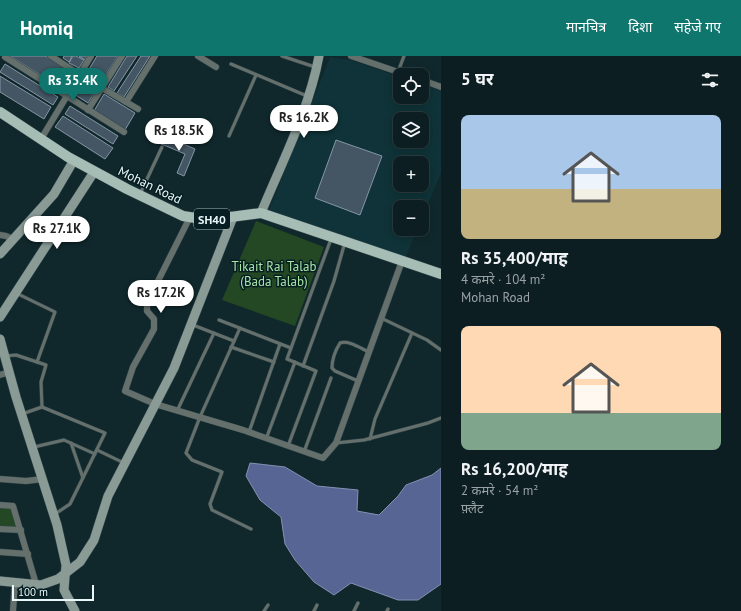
<!DOCTYPE html>
<html lang="hi">
<head>
<meta charset="utf-8">
<style>
	body { margin:0; font-family:"PT Sans","Noto Sans Devanagari",sans-serif; background:#15272a; color:#f1f3f6; height:100vh; display:flex; flex-direction:column; font-size:15px; white-space:nowrap }
	* { box-sizing:border-box; margin:0 }
	p { font-size:13px; color:#9aa2a5 }
	.icon { flex:none; width:22px; height:22px; fill:none; stroke:currentColor; stroke-width:2; stroke-linecap:round; stroke-linejoin:round }
	.map { position:relative; flex:1; overflow:hidden }
	.sheet { display:flex; flex-direction:column; background:#0c1e21; width:300px }
	.sheet>* { flex:none }
	.buttons { position:absolute; left:393px; top:12px; display:grid; gap:8px }
	.buttons a { display:grid; place-items:center; width:36px; height:36px; border-radius:8px; background:#0c1e21; box-shadow:0 2px 10px #0003,0 0 0 1px #2c3c3f; font-size:20px }
	.scale { position:absolute; left:12px; bottom:10px; width:82px; box-sizing:border-box; padding-left:4px; border:2px solid #eaf8fa; border-top:0; font-size:11px; line-height:14px; white-space:nowrap; color:#eaf8fa; -webkit-text-stroke:3px #061e22; paint-order:stroke }
	.price { position:absolute; translate:-50% -34px; padding:0 9px; border-radius:14px; background:#fff; color:#222; font-size:13px; line-height:26px; filter:drop-shadow(0 1px 2px #0008) }
	.price::after { content:''; position:absolute; left:50%; top:24px; width:12px; height:9px; margin-left:-6px; background:inherit; clip-path:polygon(0 0,100% 0,50% 100%) }
	.price.current { background:#0f766e; color:#fff }
	ul { padding:0; list-style:none }
	li { display:grid; align-content:center; gap:8px; height:212px; padding:0 20px }
	li span { display:grid; place-items:center; height:124px; border-radius:8px; color:#555 }
	li>.icon { margin-inline-start:auto }
	span .icon { width:72px; height:72px; fill:#fffc; stroke-width:1 }
	li b { font-size:17px }
	h2 { display:flex; justify-content:space-between; align-items:center; height:48px; padding:0 20px; font-size:17px }
	header { display:flex; align-items:center; gap:24px; box-sizing:border-box; height:56px; padding:0 20px; background:#0f766e; color:#fff }
	header strong { font-size:19px }
	nav { display:flex; gap:22px; margin-inline-start:auto; font-size:14px }
	main { display:flex; flex:1; min-height:0 }
	.map>svg:first-child { display:block }
</style>
</head>
<body>
<header>
<strong>Homiq</strong>
<nav><a>मानचित्र</a><a>दिशा</a><a>सहेजे गए</a></nav>
</header>
<main>
<div class="map">
<svg width="441" height="555" viewBox="0 0 441 555">
	<rect width="100%" height="100%" fill="#10282c"/>
	<path fill="#0f3338" fill-rule="evenodd" d="M330,1L350,4L400,21V41H422V29L441,35V117L422,162V151H400V173H417L406,201L269,154ZM400,63H422V85H400ZM400,107H422V129H400Z"/>
	<g fill="#244724">
		<path d="M256,165L324,191L295,270L222,244Z"/>
		<path d="M0,451L12,453L16,471L0,470Z"/>
	</g>
	<path fill="#576594" stroke="#8391b3" d="M250,407L285,411L317,430L358,434L357,455L379,459L398,440L406,429L432,419L441,412V528L418,544H398L351,527L334,539L314,526L295,504L285,488L281,461L260,444L246,420Z"/>
	<g fill="#445663" stroke="#8396a5">
		<path d="M10,0H46L74,18L64,34Z"/>
		<path d="M64,0H72L69,6L63,2Z"/>
		<path d="M73,0H76L84,4L79,12L69,7Z"/>
		<path d="M79,0H87L85,4Z"/>
		<path d="M97,0H118L88,47L74,38Z"/>
		<path d="M127,0H137L114,35L108,31Z"/>
		<path d="M141,0H150L124,41L117,37Z"/>
		<path d="M5,8L58,41L53,49L0,16Z"/>
		<path d="M0,20L51,51L44,63L0,36Z"/>
		<path d="M104,38L135,57L125,74L94,55Z"/>
		<path d="M70,50L118,80L113,88L65,58Z"/>
		<path d="M63,60L113,92L105,103L55,71Z"/>
		<path d="M162,79L195,93L184,120L177,117L185,98L159,87Z"/>
		<path d="M336,84L382,100L360,159L315,142Z"/>
	</g>
	<g fill="none" stroke-linecap="round" stroke-linejoin="round">
		<g stroke="#2f4549" stroke-width="4">
			<g id="lane">
				<path d="M282,0L315,11"/>
				<path d="M231,8L307,40"/>
				<path d="M398,16L404,0"/>
				<path d="M229,80L256,19"/>
				<path d="M140,138L162,91"/>
				<path d="M16,237L55,256L37,306"/>
				<path d="M381,262L427,284L441,294"/>
				<path d="M219,264L291,292"/>
				<path d="M193,269L234,285"/>
				<path d="M240,272L200,361L186,397L192,404L222,416L210,448L212,454L251,473"/>
				<path d="M231,291L274,306"/>
				<path d="M5,300L16,299L46,309L41,326L42,351"/>
				<path d="M303,310L334,225L345,186"/>
				<path d="M358,325L335,315L332,312C332,303 335,295 340,287C349,284 360,292 369,296"/>
				<path d="M177,355L214,277"/>
				<path d="M22,358L42,351L105,377L70,448L55,458"/>
				<path d="M249,376L280,288"/>
				<path d="M266,383L295,306"/>
				<path d="M370,383L375,363L412,277"/>
				<path d="M71,387L83,422"/>
				<path d="M336,387L364,384L428,367L441,362"/>
				<path d="M288,390L316,315L287,303L331,183"/>
				<path d="M34,391L64,384L95,398"/>
				<path d="M97,394L124,407"/>
				<path d="M304,396L331,322"/>
				<path d="M264,555L268,549"/>
				<path d="M314,555L317,549"/>
				<path d="M354,555L358,547"/>
				<path d="M387,555L388,553"/>
			</g>
		</g>
		<g stroke="#2f4549" stroke-width="7">
			<g id="street">
				<path d="M51,0L80,19"/>
				<path d="M198,0L216,11"/>
				<path d="M351,0L407,19"/>
				<path d="M5,1L124,76"/>
				<path d="M422,24L441,31"/>
				<path d="M102,32L138,53"/>
				<path d="M126,46L155,0"/>
				<path d="M88,54L122,0"/>
				<path d="M41,83L91,0"/>
				<path d="M190,161L147,247V255L154,263V273L133,311L125,335L155,348L243,374L323,402L336,387L402,205"/>
				<path d="M0,179L6,180L13,183"/>
				<path d="M0,319L10,316"/>
				<path d="M0,423L26,425L43,423"/>
				<path d="M0,449L13,450L36,528"/>
				<path d="M0,473L21,474"/>
				<path d="M0,496L28,498"/>
				<path d="M13,555L15,526"/>
			</g>
		</g>
		<g stroke="#2f4549" stroke-width="10">
			<g id="secondary">
				<path d="M261,157C282,106 309,54 319,0"/>
				<path d="M0,198L54,138L74,104"/>
				<path d="M0,261L94,116"/>
				<path d="M0,283L16,341L57,469L66,509L64,534L75,555"/>
				<path d="M0,525L41,529L58,523L80,506L94,484L108,440L174,312L233,161"/>
			</g>
		</g>
		<g stroke="#2f4549" stroke-width="11">
			<path id="primary" d="M0,56L68,101L127,133L183,160L208,164L261,157L441,218"/>
		</g>
		<use href="#lane" stroke="#65706c" stroke-width="3"/>
		<use href="#street" stroke="#65706c" stroke-width="6"/>
		<use href="#secondary" stroke="#8a9b96" stroke-width="9"/>
		<use href="#primary" stroke="#a6bdb6" stroke-width="10"/>
	</g>
	<g text-anchor="middle" dominant-baseline="central" stroke-width="3" stroke-linejoin="round" paint-order="stroke">
		<rect fill="#061e22" stroke="#a6b7b9" stroke-width="1" x="194" y="153" width="36" height="20" rx="3"/>
		<g font-size="12" font-weight="bold" fill="#eaf8fa">
			<text x="212" y="163">SH40</text>
		</g>
		<g font-size="13" fill="#eaf8fa" stroke="#061e22">
			<text transform="translate(150 129) rotate(26)">Mohan Road</text>
		</g>
		<g font-size="13" fill="#a8e6a6" stroke="#061e22">
			<text x="274" y="210">Tikait Rai Talab<tspan x="274" dy="15">(Bada Talab)</tspan></text>
		</g>
	</g>
</svg>
<div class="buttons">
<a><svg class="icon" aria-label="locate" viewBox="0 0 24 24"><circle cx="12" cy="12" r="6"/><path d="M12 2v4M12 18v4M2 12h4M18 12h4"/></svg></a>
<a><svg class="icon" aria-label="layers" viewBox="0 0 24 24"><path d="M12 4l9 5-9 5-9-5zM3 14l9 5 9-5"/></svg></a>
<a>+</a>
<a>−</a>
</div>
<div class="scale">100 m</div>
<b class="price current" style="left:73px;top:46px">Rs 35.4K</b>
<b class="price" style="left:304px;top:83px">Rs 16.2K</b>
<b class="price" style="left:179px;top:96px">Rs 18.5K</b>
<b class="price" style="left:57px;top:194px">Rs 27.1K</b>
<b class="price" style="left:161px;top:258px">Rs 17.2K</b>
</div>
<section class="sheet">
<h2>5 घर<svg class="icon" aria-label="filters" viewBox="0 0 24 24"><path d="M4 7h16M4 17h16"/><circle cx="9" cy="7" r="2"/><circle cx="15" cy="17" r="2"/></svg></h2>
<ul>
<li><span style="background:linear-gradient(#a9c7e8 60%,#c2b280 0)"><svg class="icon" aria-label="home" viewBox="0 0 24 24"><path d="M3 11l9-7 9 7M6 9v11h12V9"/></svg></span><div><b>Rs 35,400/माह</b><p>4 कमरे · 104 m²</p><p>Mohan Road</p></div></li>
<li><span style="background:linear-gradient(#ffd9b3 70%,#7fa58c 0)"><svg class="icon" aria-label="home" viewBox="0 0 24 24"><path d="M3 11l9-7 9 7M6 9v11h12V9"/></svg></span><div><b>Rs 16,200/माह</b><p>2 कमरे · 54 m²</p><p>फ़्लैट</p></div></li>
</ul>
</section>
</main>
</body>
</html>
